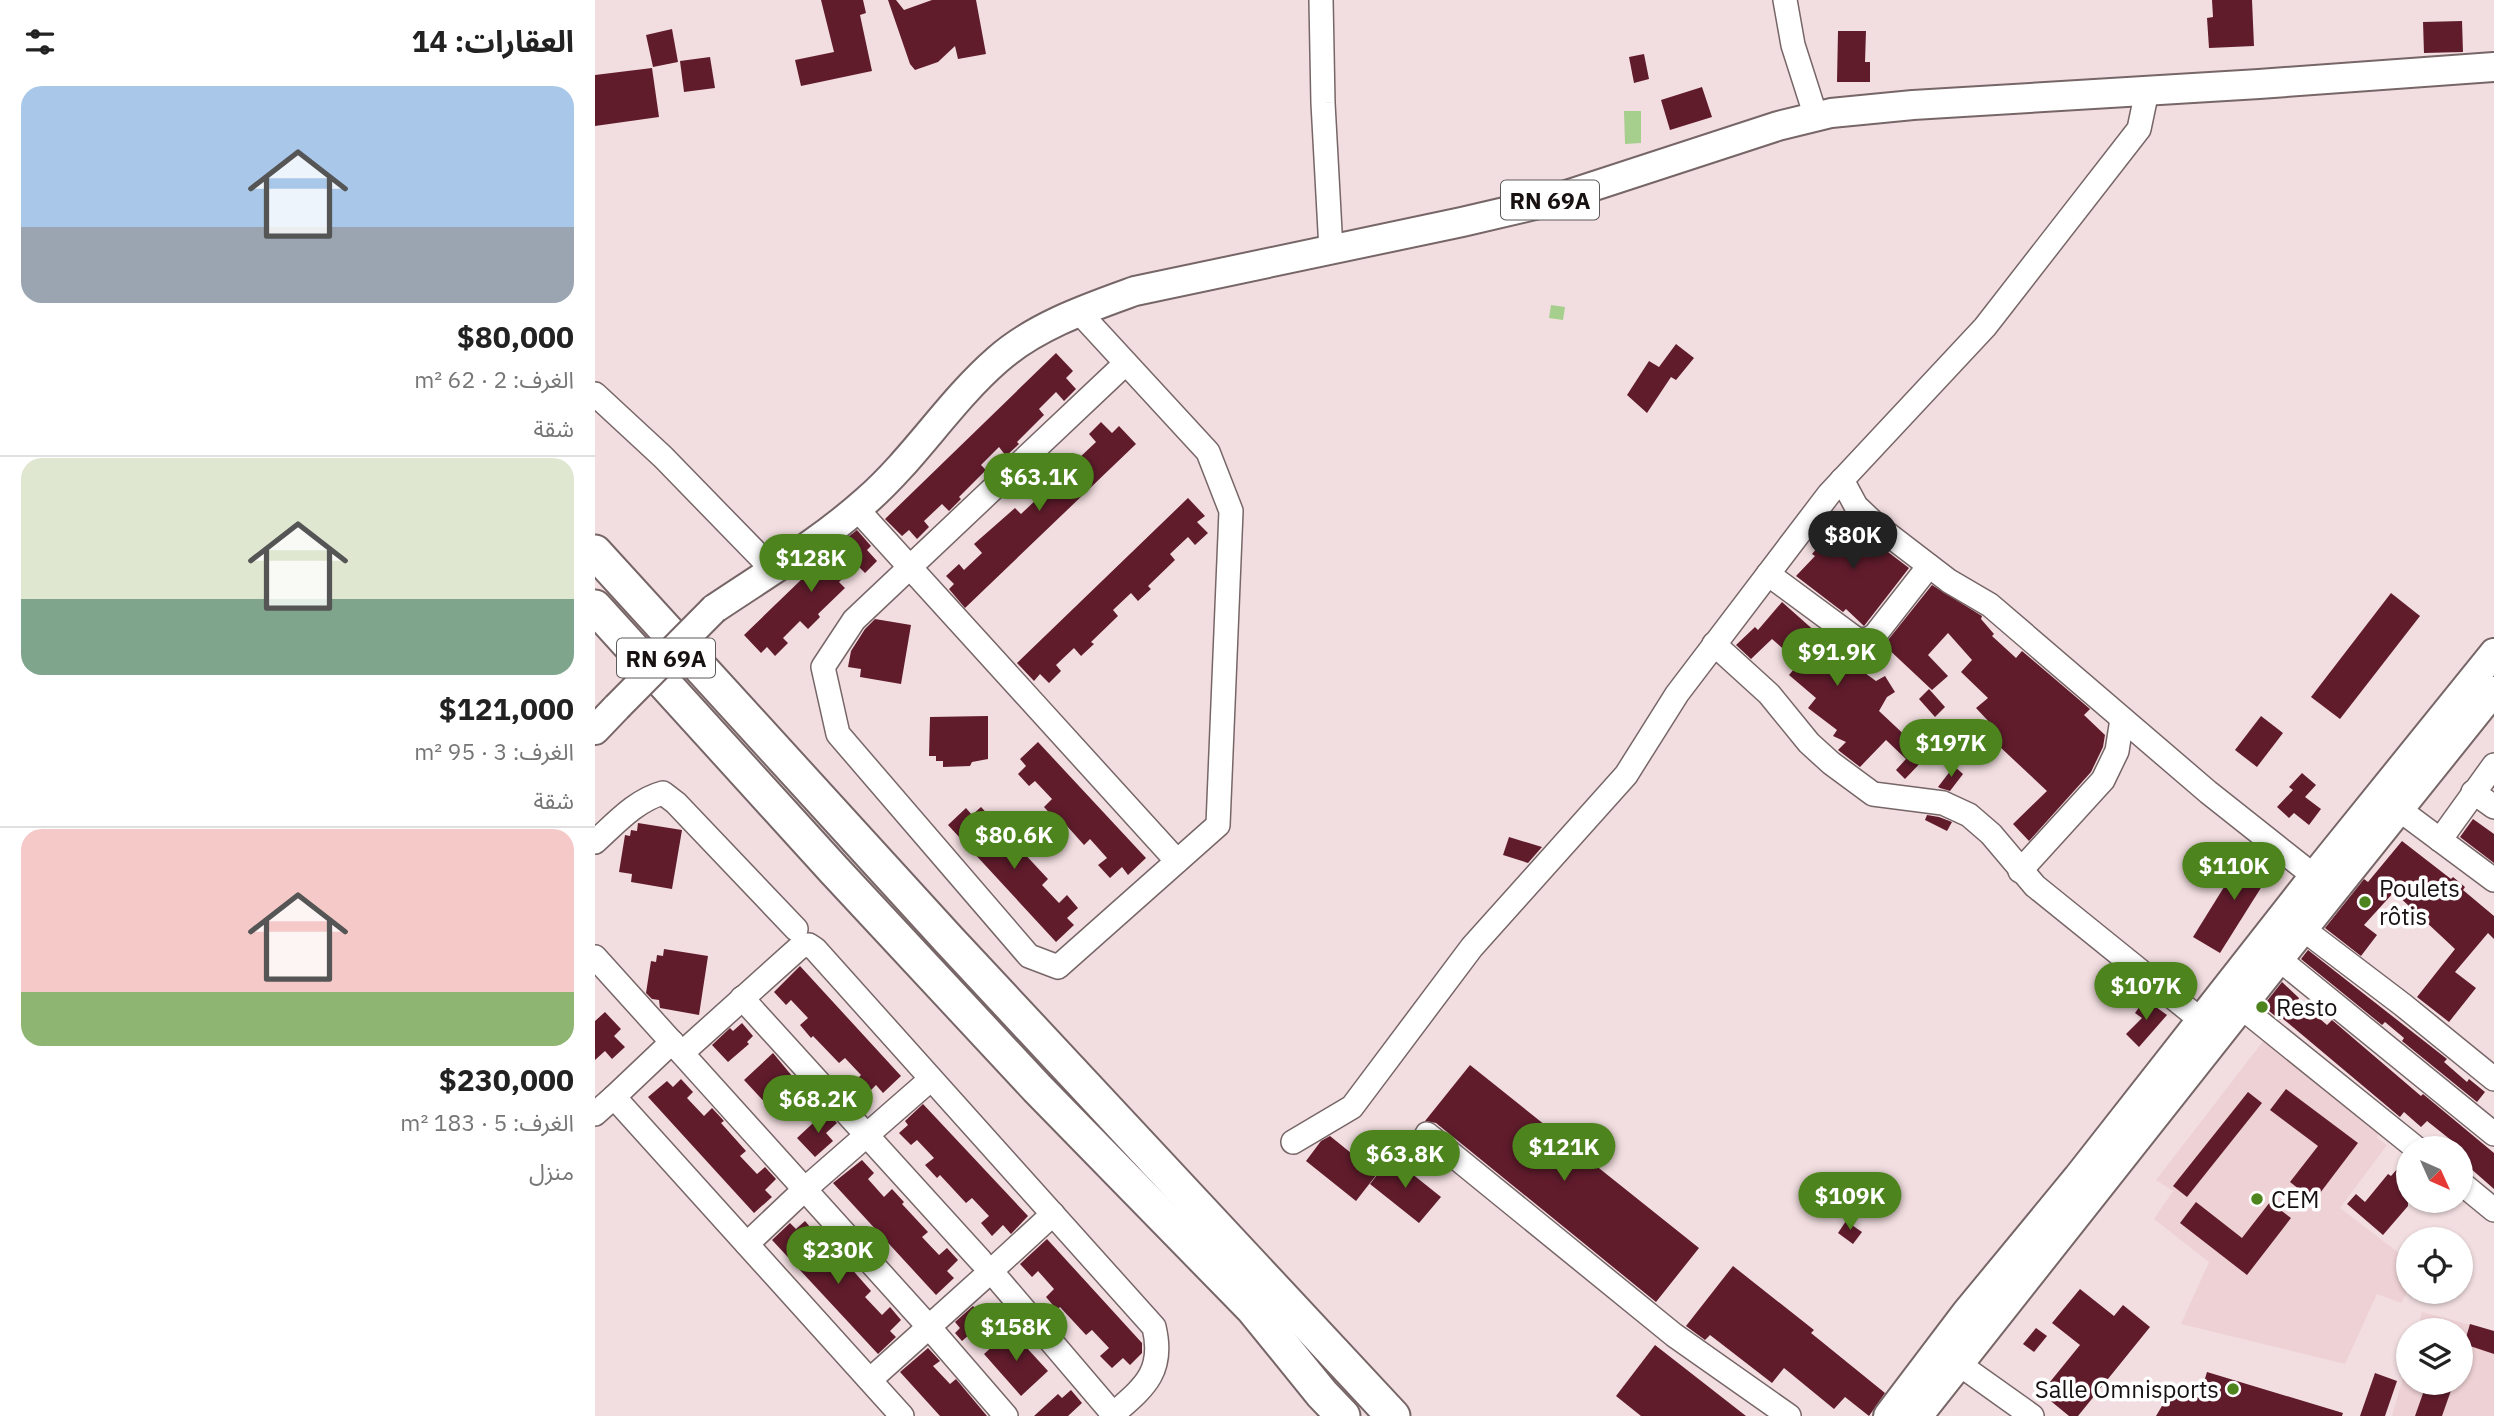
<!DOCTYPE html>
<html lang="ar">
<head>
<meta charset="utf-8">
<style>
	body { margin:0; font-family:"IBM Plex Sans","Noto Sans Arabic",sans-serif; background:#f2f2f2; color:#222; direction:rtl; height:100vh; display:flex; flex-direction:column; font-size:26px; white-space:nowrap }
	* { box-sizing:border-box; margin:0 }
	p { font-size:23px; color:#767676 }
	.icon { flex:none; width:38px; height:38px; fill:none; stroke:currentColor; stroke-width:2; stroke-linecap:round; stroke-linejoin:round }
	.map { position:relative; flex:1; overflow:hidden; direction:ltr }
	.panel { display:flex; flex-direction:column; background:#fff; width:595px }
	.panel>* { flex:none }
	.needle { width:46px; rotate:135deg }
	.controls { position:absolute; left:1801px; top:1136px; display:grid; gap:14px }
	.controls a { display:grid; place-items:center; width:77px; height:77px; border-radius:50%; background:#fff; box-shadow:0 2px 5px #0004; font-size:35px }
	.price { position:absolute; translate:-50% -60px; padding:0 16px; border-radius:24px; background:#4d841d; color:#fff; font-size:23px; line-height:46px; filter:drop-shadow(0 2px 4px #0008) }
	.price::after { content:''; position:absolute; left:50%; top:42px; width:21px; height:16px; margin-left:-10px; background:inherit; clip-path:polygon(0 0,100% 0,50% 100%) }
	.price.selected { background:#222; color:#fff }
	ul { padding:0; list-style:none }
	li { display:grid; align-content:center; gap:14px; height:371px; padding:0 21px }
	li+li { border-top:2px solid #e0e0e0 }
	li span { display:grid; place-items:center; height:217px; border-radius:21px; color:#555 }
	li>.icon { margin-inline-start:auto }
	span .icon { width:126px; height:126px; fill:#fffc; stroke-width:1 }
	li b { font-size:30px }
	h2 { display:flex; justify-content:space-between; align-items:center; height:84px; padding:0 21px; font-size:30px }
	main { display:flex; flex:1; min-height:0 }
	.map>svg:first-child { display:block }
</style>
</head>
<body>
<main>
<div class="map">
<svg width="1899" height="1416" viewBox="0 0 1899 1416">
	<rect width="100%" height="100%" fill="#f2dee0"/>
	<g fill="#eed1d4">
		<path d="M1669,1040L1784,1132L1782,1138L1792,1145L1745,1208L1813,1260V1290L1806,1303L1782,1294L1750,1364L1586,1324L1614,1262L1559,1219L1578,1191L1561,1180Z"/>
		<path d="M1827,1312L1899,1331V1416H1797L1813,1360V1382H1866V1330H1822Z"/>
	</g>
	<g fill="#a6cf8d">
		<path d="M1029,111H1046V143L1030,144Z"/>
		<path d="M956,305L970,307L968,320L954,318Z"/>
	</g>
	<g fill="#611c2c">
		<path d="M226,0H268L271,13L265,15L277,71L206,86L200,60L239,52Z"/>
		<path d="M293,0H301L309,10L337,0H381L391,54L363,59L360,46L343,62L320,70L315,64Z"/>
		<path d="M1617,0H1657L1659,46L1614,48L1612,18L1618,17Z"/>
		<path d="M1867,21L1868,52L1829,53L1828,22Z"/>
		<path d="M77,29L83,62L58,67L51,35Z"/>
		<path d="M1243,31H1271L1270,62H1275V82H1242Z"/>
		<path d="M1049,54L1054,79L1039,83L1034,57Z"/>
		<path d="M115,57L120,88L89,92L85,61Z"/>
		<path d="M57,68L64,117L0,126V75Z"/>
		<path d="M1107,87L1117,117L1075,130L1066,100Z"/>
		<path d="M1081,344L1099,358L1081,380L1076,377L1052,413L1032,395L1054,361L1064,367Z"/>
		<path d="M461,353L478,371L471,378L481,389L469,401L461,392L444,409L449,415L422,442L424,444L411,456L404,447L386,465L391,470L364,497L366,499L354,511L347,504L329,521L334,527L322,539L314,530L307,536L290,519Z"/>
		<path d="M506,422L517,433L524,426L541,444L370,608L354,589L359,584L351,576L364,564L369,570L387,553L379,544L420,508L426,514L444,497L436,489L448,477L450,479L478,453L483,459L501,442L494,434Z"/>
		<path d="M593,498L610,516L602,522L613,533L600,545L593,537L575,554L580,560L553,586L556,589L543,601L536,593L518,610L523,616L496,642L499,644L486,656L479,648L461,665L466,671L454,683L445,674L439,681L422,663Z"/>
		<path d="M1250,515L1272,536L1314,568L1269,626L1251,609L1248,612L1201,576L1220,556L1217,554Z"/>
		<path d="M262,530L276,546L272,550L282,561L270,573L262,565L244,582L250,588L223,614L225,617L213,629L205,621L188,638L193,643L180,656L172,647L166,653L149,635L238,549Z"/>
		<path d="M1337,585L1387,616L1386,619L1399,634L1397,636L1421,658L1427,651L1495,709L1489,715L1510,735L1508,747L1496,772L1434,841L1418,824L1452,791L1404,746L1392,759L1385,753L1382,757L1373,748L1396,724L1381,708L1393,698L1366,672L1377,660L1353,633L1333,655L1353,676L1337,690L1289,645Z"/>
		<path d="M1796,593L1825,616L1745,719L1716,697Z"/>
		<path d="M1187,602L1240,649L1244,644L1259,653H1275L1263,668L1281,681L1290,676L1300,692L1292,697L1284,711L1332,756L1310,779L1301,770L1311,759L1291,740L1265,767L1243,750L1251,742L1238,736L1242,730L1213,708L1221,698L1194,675L1204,663L1177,639L1156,659L1141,645L1160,627L1163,630Z"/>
		<path d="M280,619L316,625L306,684L265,677L266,669L253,667L256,651L270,629Z"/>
		<path d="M1334,689L1350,707L1340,717L1324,699Z"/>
		<path d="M393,716V759L377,762L375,766L348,767V761H341V756H334L335,717Z"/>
		<path d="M1666,716L1688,733L1662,767L1640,750Z"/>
		<path d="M443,742L551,858L533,875L527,867L515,878L503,865L512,858L495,839L489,845L463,816L460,819L449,807L457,799L440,781L434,786L423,774L431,766L425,759Z"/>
		<path d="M1359,766L1368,774L1355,791L1345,788L1343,787Z"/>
		<path d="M1707,773L1721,785L1710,797L1726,809L1714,825L1699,813L1694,818L1682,807L1698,790L1694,787Z"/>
		<path d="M386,807L415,838L417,836L428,848L426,850L453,879L447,885L464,903L472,895L483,908L472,918L479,925L461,942L353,825L371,808L377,815Z"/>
		<path d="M1332,815L1344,817L1357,822L1352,831L1330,820Z"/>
		<path d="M1878,819L1899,834V863L1865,837Z"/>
		<path d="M43,823L87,830L77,889L36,882L37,874L24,872L30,835L35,836L36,830L42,831Z"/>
		<path d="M914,837L947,847L933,863L908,855Z"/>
		<path d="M1807,841L1856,879L1858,877L1870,887L1868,890L1899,916V939L1893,933L1860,972L1881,988L1854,1022L1822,997L1860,949L1799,892L1769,925L1782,935L1766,956L1730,928L1769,879L1773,882Z"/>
		<path d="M1652,850L1679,867L1625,953L1598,937Z"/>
		<path d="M69,949L113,956L104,1015L65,1008L64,1000L57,999L51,993L56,961L61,962L62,955L68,956Z"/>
		<path d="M1713,950L1852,1059L1849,1062L1872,1082L1874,1079L1890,1092L1882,1102L1807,1041L1809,1038L1790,1022L1787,1025L1706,959Z"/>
		<path d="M205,966L306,1076L288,1093L281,1085L270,1096L258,1083L266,1075L250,1058L244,1063L218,1036L216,1038L205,1025L213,1018L196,1000L191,1005L179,992Z"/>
		<path d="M1687,982L1704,998L1703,1000L1732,1025L1737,1020L1826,1096L1828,1094L1899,1153V1189L1866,1160V1148L1832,1121L1826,1127L1809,1112L1805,1117L1687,1018L1685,1020L1668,1006Z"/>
		<path d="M1550,999L1572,1015L1544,1047L1531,1034L1547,1018L1540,1013Z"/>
		<path d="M10,1012L26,1029L19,1036L30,1047L17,1059L10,1051L0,1060V1021Z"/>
		<path d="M147,1023L158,1036L152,1042L154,1044L133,1062L117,1045L135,1028L138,1031Z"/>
		<path d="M178,1053L212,1094L206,1100L208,1101L186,1120L149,1080Z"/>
		<path d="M875,1065L1104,1248L1061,1302L841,1123L830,1121Z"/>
		<path d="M86,1079L98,1092L92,1098L109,1116L117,1108L129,1121L126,1123L151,1151L145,1156L162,1174L170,1167L181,1179L170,1190L177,1197L159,1213L53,1097L72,1081L78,1087Z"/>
		<path d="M1691,1089L1763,1143L1719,1201L1695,1182L1723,1146L1675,1110Z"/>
		<path d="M1653,1092L1667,1103L1592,1197L1578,1186Z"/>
		<path d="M328,1104L433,1216L416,1234L408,1225L397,1236L386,1223L394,1216L377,1198L371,1203L345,1175L342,1178L330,1165L339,1158L322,1140L316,1145L304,1133L313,1125L310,1121Z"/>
		<path d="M231,1111L242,1123L231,1133L238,1141L220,1157L202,1138Z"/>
		<path d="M735,1136L782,1174L761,1201L711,1161L726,1141Z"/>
		<path d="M796,1157L846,1197L824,1223L775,1184Z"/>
		<path d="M1812,1158L1813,1206L1788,1235L1752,1204L1761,1194L1770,1202L1793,1174L1796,1176Z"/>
		<path d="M267,1160L279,1173L273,1179L289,1197L297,1189L309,1202L307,1204L333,1232L327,1237L344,1255L352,1248L363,1260L352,1271L359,1278L341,1295L238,1183Z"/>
		<path d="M1601,1202L1647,1238L1675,1202L1696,1218L1652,1275L1585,1223Z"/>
		<path d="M210,1221L221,1234L216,1239L232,1258L240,1250L276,1291L270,1297L287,1315L295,1307L306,1320L295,1331L301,1337L283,1354L177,1240L195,1223L201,1229Z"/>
		<path d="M1251,1221L1267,1232L1258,1244L1243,1233Z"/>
		<path d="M452,1239L547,1343V1353L535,1365L528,1358L517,1368L505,1356L514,1348L497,1330L491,1335L465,1307L462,1310L451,1297L459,1289L443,1271L437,1277L425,1264Z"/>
		<path d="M1138,1266L1219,1330L1216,1333L1290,1393L1274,1416L1250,1397L1239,1409L1189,1368L1177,1383L1115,1335L1110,1340L1091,1326Z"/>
		<path d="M1485,1289L1519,1316L1528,1305L1555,1327L1483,1416H1474L1446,1393L1485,1345L1457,1323Z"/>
		<path d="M391,1303L400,1312L367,1341L360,1333L365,1328L360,1322L378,1306L383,1311Z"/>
		<path d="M1875,1324L1899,1331V1354L1869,1344Z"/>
		<path d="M1441,1328L1452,1336L1439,1352L1428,1344Z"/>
		<path d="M422,1332L434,1344L431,1347L453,1371L426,1396L389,1354L410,1335L414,1339Z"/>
		<path d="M1060,1345L1151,1416H1046L1021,1396Z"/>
		<path d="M333,1348L345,1361L338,1366L355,1384L361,1379L392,1416H345L305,1372Z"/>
		<path d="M1612,1372L1748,1413L1747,1416H1561L1580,1384L1604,1398Z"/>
		<path d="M1780,1373L1802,1381L1790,1416H1765Z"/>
		<path d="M1832,1382H1859L1847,1416H1820Z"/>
		<path d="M476,1390L487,1403L473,1416H439L463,1394L467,1398Z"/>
	</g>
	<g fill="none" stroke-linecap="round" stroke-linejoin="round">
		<g stroke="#776667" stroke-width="26">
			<g id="minor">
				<path d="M726,0L728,103L736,250"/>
				<path d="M1190,0L1198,45L1221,117"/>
				<path d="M484,312L613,452L636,511L623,825L463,967L434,956L243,734L228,667L259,620L531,363"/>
				<path d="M0,394L68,457L178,570"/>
				<path d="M1247,480L1261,506L1281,525L1354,581L1395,605L1613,792L1719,876"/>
				<path d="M261,508L582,861"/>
				<path d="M1173,574L1261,639L1272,640L1280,635L1334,566"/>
				<path d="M1119,644L1174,694L1214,743L1236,763L1278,794L1348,803L1374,815L1396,834L1440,886L1606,1020"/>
				<path d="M1878,792L1899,807"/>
				<path d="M1805,810L1899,880"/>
				<path d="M1845,840L1899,765"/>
				<path d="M0,842C20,824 41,800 68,793L81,803L201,929"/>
				<path d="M1425,871L1508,780L1522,751L1527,719"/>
				<path d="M1708,929L1808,1005L1899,1079"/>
				<path d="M0,957L334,1327L411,1416"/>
				<path d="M1684,959L1899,1134"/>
				<path d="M147,998L386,1261"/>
				<path d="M1646,1007L1821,1148"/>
				<path d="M77,1042L19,1097L307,1416"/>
				<path d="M87,1053L206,946L214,945L220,949L559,1327C570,1373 548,1388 516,1416"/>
				<path d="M0,1114L19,1097"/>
				<path d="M832,1134L1079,1335L1194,1416"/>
				<path d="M698,1142L757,1107L877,947L1031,775L1082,694L1234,494L1390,327L1544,129L1552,91"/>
				<path d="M1866,1183L1899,1210"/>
				<path d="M152,1244L210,1189L336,1079"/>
				<path d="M396,1271L458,1214"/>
				<path d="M1364,1364L1437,1416"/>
				<path d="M275,1380L396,1271L518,1414"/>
			</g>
		</g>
		<g stroke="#776667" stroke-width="32">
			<g id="major">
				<path d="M119,609C171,574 225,542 271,501C320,458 354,402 402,360C440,326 493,308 540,291L867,222L944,204L1183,126L1236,113L1318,105L1664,84L1899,67"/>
				<path d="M0,730L22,707"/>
				<path d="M1293,1416L1371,1313L1483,1177L1719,876L1899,653"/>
				<path d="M1323,1416L1684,959L1899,691"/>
			</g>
		</g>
		<g stroke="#776667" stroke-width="37">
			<g id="highway">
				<path d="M0,552L354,940L798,1416"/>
				<path d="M0,607L239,870L442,1088L658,1309L727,1394L748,1416"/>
			</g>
		</g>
		<use href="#minor" stroke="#fff" stroke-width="23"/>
		<use href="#major" stroke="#fff" stroke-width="28"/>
		<use href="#highway" stroke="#fff" stroke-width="33"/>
		<g stroke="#776667" stroke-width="32" stroke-linecap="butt">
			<path id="major-bridge" d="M22,707L119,609"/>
		</g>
		<use href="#major-bridge" stroke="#fff" stroke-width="28"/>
	</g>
	<g fill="#4d841d" stroke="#fff" stroke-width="2.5">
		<circle cx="1770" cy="902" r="7"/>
		<circle cx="1667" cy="1007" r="7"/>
		<circle cx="1662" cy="1199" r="7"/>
		<circle cx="1638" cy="1389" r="7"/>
	</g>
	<g text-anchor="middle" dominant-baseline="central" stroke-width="7" stroke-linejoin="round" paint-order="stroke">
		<g fill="#fff" stroke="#5d5859" stroke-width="2">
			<rect x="906" y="180.5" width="98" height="39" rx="5"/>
			<rect x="22" y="638.5" width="98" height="39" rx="5"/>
		</g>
		<g font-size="23" font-weight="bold" fill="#181112">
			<text x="955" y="200">RN 69A</text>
			<text x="71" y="658">RN 69A</text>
		</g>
		<g font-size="24" fill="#181112" stroke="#fff" text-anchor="start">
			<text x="1784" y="888">Poulets<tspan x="1784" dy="28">rôtis</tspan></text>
			<text x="1681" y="1007">Resto</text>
			<text x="1676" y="1199">CEM</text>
			<text x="1624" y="1389" text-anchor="end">Salle Omnisports</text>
		</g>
	</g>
</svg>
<div class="controls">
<a><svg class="needle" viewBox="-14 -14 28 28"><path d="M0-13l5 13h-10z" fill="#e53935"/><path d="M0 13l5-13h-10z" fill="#767676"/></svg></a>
<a><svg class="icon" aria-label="locate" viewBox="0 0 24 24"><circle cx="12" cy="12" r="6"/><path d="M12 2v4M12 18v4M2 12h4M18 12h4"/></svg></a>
<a><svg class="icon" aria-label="layers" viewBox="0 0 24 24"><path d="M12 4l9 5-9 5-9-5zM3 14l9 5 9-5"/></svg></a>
</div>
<b class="price" style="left:444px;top:513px">$63.1K</b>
<b class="price selected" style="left:1258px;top:571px">$80K</b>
<b class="price" style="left:216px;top:594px">$128K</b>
<b class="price" style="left:1242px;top:688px">$91.9K</b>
<b class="price" style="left:1356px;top:779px">$197K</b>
<b class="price" style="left:419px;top:871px">$80.6K</b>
<b class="price" style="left:1639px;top:902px">$110K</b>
<b class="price" style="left:1551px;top:1022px">$107K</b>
<b class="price" style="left:223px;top:1135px">$68.2K</b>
<b class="price" style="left:969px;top:1183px">$121K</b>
<b class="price" style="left:810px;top:1190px">$63.8K</b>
<b class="price" style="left:1255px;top:1232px">$109K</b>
<b class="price" style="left:243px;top:1286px">$230K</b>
<b class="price" style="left:421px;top:1363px">$158K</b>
</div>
<section class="panel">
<h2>العقارات: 14<svg class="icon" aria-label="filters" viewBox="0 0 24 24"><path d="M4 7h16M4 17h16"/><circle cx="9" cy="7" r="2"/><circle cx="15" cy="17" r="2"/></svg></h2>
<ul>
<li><span style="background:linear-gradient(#a9c7e8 65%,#9aa5b1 0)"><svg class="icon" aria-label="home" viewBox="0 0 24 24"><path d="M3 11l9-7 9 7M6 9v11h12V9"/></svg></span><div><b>$80,000</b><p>الغرف: 2 · 62 m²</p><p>شقة</p></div></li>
<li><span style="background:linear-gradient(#dfe7d0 65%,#7fa58c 0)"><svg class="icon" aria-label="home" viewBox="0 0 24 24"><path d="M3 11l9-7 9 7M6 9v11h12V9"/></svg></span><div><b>$121,000</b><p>الغرف: 3 · 95 m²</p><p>شقة</p></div></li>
<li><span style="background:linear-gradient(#f6c9c9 75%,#8fb573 0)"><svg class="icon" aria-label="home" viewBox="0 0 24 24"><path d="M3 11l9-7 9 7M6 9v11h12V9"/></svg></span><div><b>$230,000</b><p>الغرف: 5 · 183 m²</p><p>منزل</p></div></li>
</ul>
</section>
</main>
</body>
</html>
